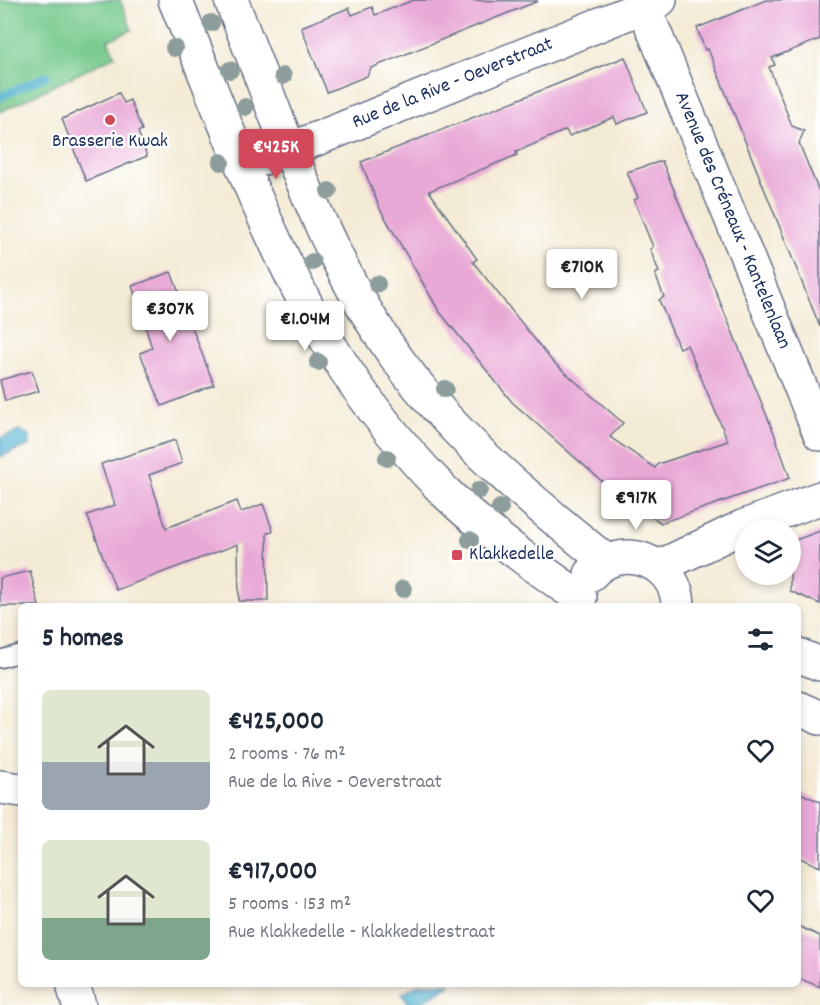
<!DOCTYPE html>
<html lang="en">
<head>
<meta charset="utf-8">
<style>
	body { margin:0; font-family:Dekko,sans-serif; background:#f6f6f7; color:#1f2937; height:100vh; display:flex; flex-direction:column; font-size:22px; white-space:nowrap }
	* { box-sizing:border-box; margin:0 }
	p { font-size:20px; color:#747a83 }
	.icon { flex:none; width:33px; height:33px; fill:none; stroke:currentColor; stroke-width:2; stroke-linecap:round; stroke-linejoin:round }
	.map { position:relative; flex:1; overflow:hidden }
	.sheet { position:absolute; left:18px; top:603px; width:783px; height:384px; display:flex; flex-direction:column; background:#fff; border-radius:9px; box-shadow:0 3px 9px #0003 }
	.sheet>* { flex:none }
	.buttons { position:absolute; left:735px; top:519px; display:grid; gap:12px }
	.buttons a { display:grid; place-items:center; width:66px; height:66px; border-radius:50%; background:#fff; box-shadow:0 3px 9px #0003; font-size:30px }
	.price { position:absolute; translate:-50% -51px; padding:0 14px; border-radius:6px; background:#fff; color:#222; font-size:20px; line-height:39px; filter:drop-shadow(0 2px 3px #0008) }
	.price::after { content:''; position:absolute; left:50%; top:36px; width:18px; height:14px; margin-left:-9px; background:inherit; clip-path:polygon(0 0,100% 0,50% 100%) }
	.price.current { background:#d1495b; color:#fff }
	ul { padding:0; list-style:none }
	li { display:flex; align-items:center; gap:18px; height:150px; padding:0 24px }
	li span { display:grid; place-items:center; flex:none; width:168px; height:120px; border-radius:9px; color:#555 }
	li>.icon { margin-inline-start:auto }
	span .icon { width:72px; height:72px; fill:#fffc; stroke-width:1 }
	li b { font-size:26px }
	h2 { display:flex; justify-content:space-between; align-items:center; height:72px; padding:0 24px; font-size:26px }
	.map>svg:first-child { display:block }
</style>
</head>
<body>
<div class="map">
<svg width="820" height="1005" viewBox="0 0 820 1005">
	<rect width="100%" height="100%" fill="#fff"/>
	<filter id="ink" filterUnits="userSpaceOnUse"><feTurbulence type="fractalNoise" baseFrequency=".0167" numOctaves="2"/><feDisplacementMap in="SourceGraphic" scale="12" xChannelSelector="R" yChannelSelector="G"/><feConvolveMatrix kernelMatrix="1 2 1 2 8 2 1 2 1" color-interpolation-filters="sRGB"/></filter>
	<filter id="wash" filterUnits="userSpaceOnUse"><feTurbulence type="fractalNoise" baseFrequency=".008" numOctaves="4" result="noise"/><feDisplacementMap in="SourceGraphic" scale="24" xChannelSelector="R" yChannelSelector="G"/><feGaussianBlur stdDeviation="1.35" result="paint"/><feColorMatrix in="noise" values="0 0 0 0 0 0 0 0 0 0 0 0 0 0 0 0 0 1.4 0 .05"/><feComposite in="paint" operator="in"/></filter>
	<g filter="url(#wash)">
		<rect width="100%" height="100%" fill="#f4ebd5"/>
		<path fill="#78cb8e" stroke="#4a7d76" stroke-width="1.5" d="M0,0H120L132,30L108,40L115,56L0,112Z"/>
		<g fill="#4eb0cd" stroke="#347096" stroke-width="1.5">
			<path d="M20,431L30,436V445L0,457V438Z"/>
			<path d="M420,984H450L451,985L416,1005H409L402,994Z"/>
		</g>
		<g fill="none" stroke-linecap="round" stroke-linejoin="round">
			<path stroke="#4eb0cd" stroke-width="8" d="M0,97L46,76"/>
		</g>
		<g id="blocks">
			<g fill="#e9a9d7">
				<path d="M414,0L538,1L371,68L367,76L327,92L301,27L349,8L352,15L372,7L375,15Z"/>
				<path d="M766,0H820V39L772,58L775,65L769,67L792,126L804,131L799,143L820,194V327L708,49L705,50L697,28Z"/>
				<path d="M625,57L647,112L617,124L614,117L569,136L566,130L516,152L517,155L429,191L477,259L473,262L552,361L623,423L610,437L655,468L658,464L728,441L687,345L679,348L659,300L664,297L655,274L659,272L650,249L653,247L634,200L638,198L627,172L662,161L774,433L790,478L661,523L604,486L605,484L512,402L439,311L380,209L361,162Z"/>
				<path d="M119,93L124,103L130,100L142,130L138,132L147,156L86,181L62,119Z"/>
				<path d="M171,272L214,385L162,406L140,353L152,348L132,286Z"/>
				<path d="M32,371L39,391L5,401L0,380Z"/>
				<path d="M175,440L182,463L149,475L166,528L237,501L241,512L263,504L273,531L267,533L268,601H239L238,544L116,590L87,515L115,505L101,464Z"/>
				<path d="M820,531V604L790,591V542Z"/>
				<path d="M30,571L39,606H0V578Z"/>
				<path d="M798,792L820,802V867L798,857Z"/>
				<path d="M798,926L820,936V987L798,978Z"/>
			</g>
		</g>
	</g>
	<g filter="url(#ink)">
		<use href="#blocks" fill-opacity="0" stroke="#677188" stroke-width="1.5"/>
		<g fill="none" stroke-linecap="round" stroke-linejoin="round">
			<g stroke="#677188" stroke-width="20">
				<path id="service" d="M0,659L21,653"/>
			</g>
			<g stroke="#677188" stroke-width="36">
				<g id="minor">
					<path id="s1" d="M644,7L820,434"/>
					<path id="s2" d="M244,165L319,138L660,0"/>
					<path d="M659,567L742,527L820,498"/>
					<path d="M0,787L21,790"/>
					<path d="M74,988L79,1005"/>
				</g>
			</g>
			<g stroke="#677188" stroke-width="36">
				<g id="secondary">
					<path d="M175,0C219,106 258,216 313,317C348,379 394,440 444,491C485,531 533,565 580,598"/>
					<path d="M231,0C279,119 324,261 401,364C459,442 532,501 606,561"/>
					<path d="M591,574C620,540 678,561 678,606"/>
					<path d="M798,655L820,664"/>
					<path d="M798,708L820,718"/>
				</g>
			</g>
			<use href="#service" stroke="#fff" stroke-width="16"/>
			<use href="#minor" stroke="#fff" stroke-width="33"/>
			<use href="#secondary" stroke="#fff" stroke-width="33"/>
		</g>
		<g fill="#8c9d9b">
			<circle cx="211" cy="23" r="9"/>
			<circle cx="174" cy="48" r="9"/>
			<circle cx="230" cy="70" r="9"/>
			<circle cx="283" cy="76" r="9"/>
			<circle cx="245" cy="107" r="9"/>
			<circle cx="221" cy="162" r="9"/>
			<circle cx="329" cy="191" r="9"/>
			<circle cx="312" cy="262" r="9"/>
			<circle cx="377" cy="284" r="9"/>
			<circle cx="318" cy="362" r="9"/>
			<circle cx="445" cy="389" r="9"/>
			<circle cx="387" cy="458" r="9"/>
			<circle cx="479" cy="490" r="9"/>
			<circle cx="500" cy="508" r="9"/>
			<circle cx="470" cy="540" r="9"/>
			<circle cx="403" cy="589" r="9"/>
		</g>
	</g>
	<g fill="#d1495b" stroke="#fff" stroke-width="2">
		<circle cx="110" cy="120" r="6"/>
		<rect x="451" y="549" width="12" height="12" rx="3"/>
	</g>
	<g text-anchor="middle" dominant-baseline="central" stroke-width="4.5" stroke-linejoin="round" paint-order="stroke">
		<g font-size="20" fill="#1b2f5e" stroke="#fff">
			<text stroke="none"><textPath href="#s2" startOffset="224">Rue de la Rive - Oeverstraat</textPath></text>
			<text stroke="none"><textPath href="#s1" startOffset="231">Avenue des Créneaux - Kantelenlaan</textPath></text>
		</g>
		<g font-size="20" fill="#1b2f5e" stroke="#fff">
			<text x="110" y="142">Brasserie Kwak</text>
			<text x="469" y="555" text-anchor="start">Klakkedelle</text>
		</g>
	</g>
</svg>
<div class="buttons">
<a><svg class="icon" aria-label="layers" viewBox="0 0 24 24"><path d="M12 4l9 5-9 5-9-5zM3 14l9 5 9-5"/></svg></a>
</div>
<b class="price current" style="left:276px;top:180px">€425K</b>
<b class="price" style="left:582px;top:300px">€710K</b>
<b class="price" style="left:170px;top:342px">€307K</b>
<b class="price" style="left:305px;top:352px">€1.04M</b>
<b class="price" style="left:636px;top:531px">€917K</b>
<section class="sheet">
<h2>5 homes<svg class="icon" aria-label="filters" viewBox="0 0 24 24"><path d="M4 7h16M4 17h16"/><circle cx="9" cy="7" r="2"/><circle cx="15" cy="17" r="2"/></svg></h2>
<ul>
<li><span style="background:linear-gradient(#dfe7d0 60%,#9aa5b1 0)"><svg class="icon" aria-label="home" viewBox="0 0 24 24"><path d="M3 11l9-7 9 7M6 9v11h12V9"/></svg></span><div><b>€425,000</b><p>2 rooms · 76 m²</p><p>Rue de la Rive - Oeverstraat</p></div><svg class="icon" aria-label="heart" viewBox="0 0 24 24"><path d="M12 20l-8-8c-3-5 5-10 8-4 3-6 11-1 8 4z"/></svg></li>
<li><span style="background:linear-gradient(#dfe7d0 65%,#7fa58c 0)"><svg class="icon" aria-label="home" viewBox="0 0 24 24"><path d="M3 11l9-7 9 7M6 9v11h12V9"/></svg></span><div><b>€917,000</b><p>5 rooms · 153 m²</p><p>Rue Klakkedelle - Klakkedellestraat</p></div><svg class="icon" aria-label="heart" viewBox="0 0 24 24"><path d="M12 20l-8-8c-3-5 5-10 8-4 3-6 11-1 8 4z"/></svg></li>
</ul>
</section>
</div>
</body>
</html>
